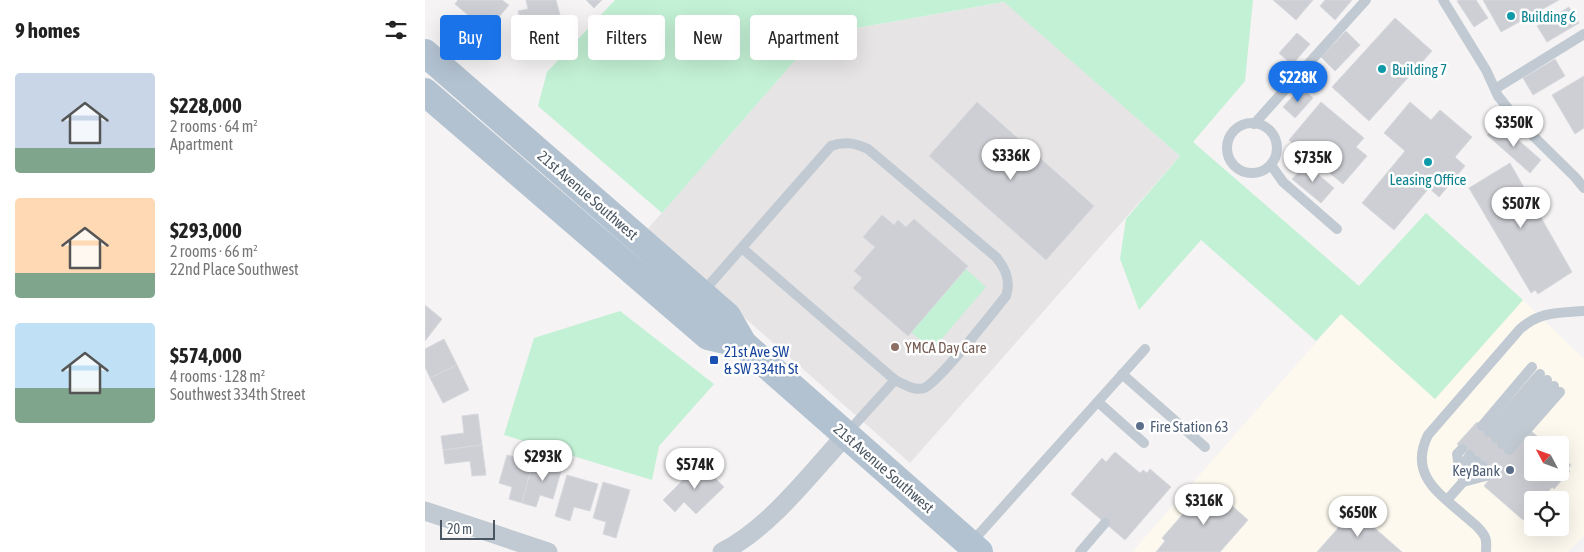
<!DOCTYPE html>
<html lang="en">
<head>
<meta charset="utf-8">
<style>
	body { margin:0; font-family:"Asap Condensed",sans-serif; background:#f2f2f2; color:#222; height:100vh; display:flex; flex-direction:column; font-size:19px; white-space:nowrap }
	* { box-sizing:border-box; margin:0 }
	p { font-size:16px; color:#767676 }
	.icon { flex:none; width:28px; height:28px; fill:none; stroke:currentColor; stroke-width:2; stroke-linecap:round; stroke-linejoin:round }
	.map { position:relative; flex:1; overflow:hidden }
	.drawer { display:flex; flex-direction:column; background:#fff; width:425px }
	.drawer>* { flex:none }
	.guide { position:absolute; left:15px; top:15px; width:475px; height:45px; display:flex; gap:10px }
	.needle { width:32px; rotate:311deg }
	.fabs { position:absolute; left:1099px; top:436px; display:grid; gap:10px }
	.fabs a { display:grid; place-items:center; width:45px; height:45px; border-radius:5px; background:#fff; box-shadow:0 5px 20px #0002; font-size:25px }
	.scale { position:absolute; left:15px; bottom:12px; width:55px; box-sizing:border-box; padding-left:5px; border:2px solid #4a5661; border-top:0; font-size:14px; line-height:18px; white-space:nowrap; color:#4a5661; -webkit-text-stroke:4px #fff; paint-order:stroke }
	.price { position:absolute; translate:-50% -42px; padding:0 11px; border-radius:18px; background:#fff; color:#222; font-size:16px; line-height:32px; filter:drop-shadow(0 1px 2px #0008) }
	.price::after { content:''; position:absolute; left:50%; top:30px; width:15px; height:11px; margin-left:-8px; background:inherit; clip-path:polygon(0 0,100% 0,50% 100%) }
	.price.selected { background:#1a73e8; color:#fff }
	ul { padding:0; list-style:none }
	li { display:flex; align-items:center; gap:15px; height:125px; padding:0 15px }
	li span { display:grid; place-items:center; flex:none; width:140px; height:100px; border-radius:5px; color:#555 }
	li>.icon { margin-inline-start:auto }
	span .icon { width:60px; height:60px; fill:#fffc; stroke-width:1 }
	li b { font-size:21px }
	h2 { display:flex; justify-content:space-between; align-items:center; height:60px; padding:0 15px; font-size:21px }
	.tag { padding:0 18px; border-radius:5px; background:#fff; box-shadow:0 5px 20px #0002; font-size:18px; line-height:45px }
	.tag.selected { background:#1a73e8; color:#fff }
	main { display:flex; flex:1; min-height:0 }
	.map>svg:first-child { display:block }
</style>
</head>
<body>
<main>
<section class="drawer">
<h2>9 homes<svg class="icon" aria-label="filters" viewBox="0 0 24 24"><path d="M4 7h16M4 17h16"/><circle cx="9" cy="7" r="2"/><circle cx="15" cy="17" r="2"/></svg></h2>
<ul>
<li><span style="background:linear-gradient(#c9d6e8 75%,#7fa58c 0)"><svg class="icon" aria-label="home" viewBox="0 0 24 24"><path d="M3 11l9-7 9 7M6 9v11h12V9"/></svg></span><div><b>$228,000</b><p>2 rooms · 64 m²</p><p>Apartment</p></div></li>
<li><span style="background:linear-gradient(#ffd9b3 75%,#7fa58c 0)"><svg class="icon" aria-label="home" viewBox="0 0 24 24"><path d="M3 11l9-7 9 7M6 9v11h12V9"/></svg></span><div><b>$293,000</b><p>2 rooms · 66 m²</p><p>22nd Place Southwest</p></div></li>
<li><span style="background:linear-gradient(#bfe0f5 65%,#7fa58c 0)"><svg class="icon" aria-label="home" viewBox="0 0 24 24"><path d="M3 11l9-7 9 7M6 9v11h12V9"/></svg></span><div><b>$574,000</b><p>4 rooms · 128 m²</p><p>Southwest 334th Street</p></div></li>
</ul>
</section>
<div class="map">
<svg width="1159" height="552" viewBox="0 0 1159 552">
	<rect width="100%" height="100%" fill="#f5f3f3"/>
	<path fill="#fdf9ef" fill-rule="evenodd" d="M1098,300L1159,359V535L1143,552H707L916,314L1010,399ZM1108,445H1135V472H1108ZM1108,500H1135V528H1108Z"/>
	<path fill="#e6e4e5" d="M580,2L755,156L485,463L221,231L392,35Z"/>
	<g fill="#c3f1d5">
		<path d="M190,0H828L820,81L768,142L934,286L1001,213L1098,300L1010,399L916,314L891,341L776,240L714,310L695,259L701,219L755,156L579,2L392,35L237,213L113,106L122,72Z"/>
		<path d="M541,269L561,287L507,350L486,332Z"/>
		<path d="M195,311L289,384L234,446L227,480L79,435L109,338Z"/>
	</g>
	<g fill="#cdcfd5" stroke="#d7d9de">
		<path d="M33,0H77L84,5L62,31L30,4Z"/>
		<path d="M101,0H131L138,26L100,37L93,11L103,9Z"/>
		<path d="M161,0H177L169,8Z"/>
		<path d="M848,0H888L871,20Z"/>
		<path d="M900,0H927L910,20L895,6Z"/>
		<path d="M1034,0H1051L1063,18L1049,27L1032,1Z"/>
		<path d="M1058,0H1134L1076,32Z"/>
		<path d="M1144,7L1154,23L1122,42L1112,26Z"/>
		<path d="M970,18L1007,51L944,121L907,87Z"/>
		<path d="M921,31L935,45L910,71L896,57Z"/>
		<path d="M872,33L885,44L867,65L854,53Z"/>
		<path d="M1130,59L1140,76L1108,95L1098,78Z"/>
		<path d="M1159,76V128L1150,134L1127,95Z"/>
		<path d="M876,87L888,98L870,118L858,107Z"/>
		<path d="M552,102L669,206L621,260L504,156Z"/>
		<path d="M896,102L939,138L931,147L942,156L918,184L864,140Z"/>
		<path d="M985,102L1006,120L1015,110L1047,137L1030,157L1040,166L1014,197L1004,188L969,230L937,203L980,151L959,133Z"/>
		<path d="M1073,122L1116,160L1105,173L1062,135Z"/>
		<path d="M1085,163L1147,272L1113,294L1110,290L1106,293L1044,188Z"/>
		<path d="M881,164L909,188L896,203L867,179Z"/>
		<path d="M457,215L469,225L473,220L481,227L489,219L543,266L483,336L428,288L437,278L429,271L450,247L438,237Z"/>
		<path d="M0,305L17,319L0,341Z"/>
		<path d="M19,339L32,365L5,378L0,367V349Z"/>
		<path d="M32,365L44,390L18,403L5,378Z"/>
		<path d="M53,414L57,445L18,450L16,436L39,433L37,416Z"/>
		<path d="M1052,422L1087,453L1106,431L1123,445H1108V472H1135V456L1146,465L1143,469L1145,471L1129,489L1127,487L1116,500H1108V510L1098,520L1059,486L1068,475L1032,444Z"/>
		<path d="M57,445L61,475L47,476L45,461L20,464L18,450Z"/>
		<path d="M690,452L715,473L718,470L722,473L725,469L746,487L700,540L646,494L677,458L681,462Z"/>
		<path d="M82,455L108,462L97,503L84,499L87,487L74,483Z"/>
		<path d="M125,457L139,461L128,499L115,495L111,507L97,503L108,462L123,467Z"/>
		<path d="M275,463L299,487L271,514L259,502L250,512L238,500Z"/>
		<path d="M142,475L173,484L165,511L149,507L145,521L130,516Z"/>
		<path d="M178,482L205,490L191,538L178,534L181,522L168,518Z"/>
		<path d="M786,487L823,520L795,552H731L740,541L737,538L771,499L774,502Z"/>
		<path d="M929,510L977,552H892Z"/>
	</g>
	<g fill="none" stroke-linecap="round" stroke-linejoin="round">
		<g stroke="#c1cad2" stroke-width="10">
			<path d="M1018,0L1061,70L1073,96L1094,122L1150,177L1159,188"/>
			<path d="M1070,89L1159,34"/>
			<circle cx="827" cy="148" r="25"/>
			<path d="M829,124L941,0"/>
			<path d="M846,165L858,182L912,229"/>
			<path d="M277,293L406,146C419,141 430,143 443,149L571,257C581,269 586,281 581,296C567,313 513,383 499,388C488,391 479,384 470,380L317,248"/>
			<path d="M697,374L780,447"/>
			<path d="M673,402L719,443"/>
			<path d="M1057,426L1107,367"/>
			<path d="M1064,432L1115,374"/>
			<path d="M422,433L470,380"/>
			<path d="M1071,438L1122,380"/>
			<path d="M1077,444L1129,386"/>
			<path d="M1084,450L1135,392"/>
			<path d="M1035,474L1032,454L1037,449"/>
			<path d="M1042,475L1051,461"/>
			<path d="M1042,478L1058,466"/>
			<path d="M1038,482L1061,476L1065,473"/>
			<path d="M1022,500L1038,482V465L1045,455"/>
			<path d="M546,543L720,349"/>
			<path d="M655,552L680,523"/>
			<path d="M1061,552C1061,547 1062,541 1060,537C1056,528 1048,523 1041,517C1015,494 983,475 1003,435L1095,329C1115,311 1133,313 1159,311"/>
		</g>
		<g stroke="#c1cad2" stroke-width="19">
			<path d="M0,511L123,552"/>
			<path d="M297,552C346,527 384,475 421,435"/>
		</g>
		<g stroke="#b3c2d1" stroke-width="28">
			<path d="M0,53L302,316L318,344L283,336L0,92"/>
			<path d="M318,344L554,552"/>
		</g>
	</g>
	<g fill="#0f9aa8" stroke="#fff" stroke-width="2">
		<circle cx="1086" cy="16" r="5"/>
		<circle cx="957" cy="69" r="5"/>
		<circle cx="1003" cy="162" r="5"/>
	</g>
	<circle fill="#8d6e63" stroke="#fff" stroke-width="2" cx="470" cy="347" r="5"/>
	<rect fill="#1a4fb4" stroke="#fff" stroke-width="2" x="284" y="355" width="10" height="10" rx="2.5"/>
	<g fill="#5c6f8a" stroke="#fff" stroke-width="2">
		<circle cx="715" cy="426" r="5"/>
		<circle cx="1085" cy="470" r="5"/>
	</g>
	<g text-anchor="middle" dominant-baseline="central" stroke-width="5" stroke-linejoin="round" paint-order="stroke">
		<g font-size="15" fill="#0d838f" stroke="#fff" text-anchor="start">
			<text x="1096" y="16">Building 6</text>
			<text x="967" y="69">Building 7</text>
			<text x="1003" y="179" text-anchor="middle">Leasing Office</text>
		</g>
		<g font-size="15" fill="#4a5661" stroke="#fff">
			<text transform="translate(163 195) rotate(41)">21st Avenue Southwest</text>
			<text transform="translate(459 468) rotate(41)">21st Avenue Southwest</text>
		</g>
		<g font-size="15" fill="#785e54" stroke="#fff" text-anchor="start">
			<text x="480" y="347">YMCA Day Care</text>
		</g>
		<g font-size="15" fill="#164399" stroke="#fff" text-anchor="start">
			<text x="299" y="351">21st Ave SW<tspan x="299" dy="17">&amp; SW 334th St</tspan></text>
		</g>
		<g font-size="15" fill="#4e5e75" stroke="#fff" text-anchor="start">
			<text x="725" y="426">Fire Station 63</text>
			<text x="1075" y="470" text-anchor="end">KeyBank</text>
		</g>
	</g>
</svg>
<div class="fabs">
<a><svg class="needle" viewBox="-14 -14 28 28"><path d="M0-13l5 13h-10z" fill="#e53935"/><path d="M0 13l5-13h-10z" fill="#767676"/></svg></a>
<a><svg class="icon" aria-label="locate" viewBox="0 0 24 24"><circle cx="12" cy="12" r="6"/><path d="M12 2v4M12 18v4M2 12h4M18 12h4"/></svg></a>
</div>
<div class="scale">20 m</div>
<b class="price selected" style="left:873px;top:103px">$228K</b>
<b class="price" style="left:1089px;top:148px">$350K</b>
<b class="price" style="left:586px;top:181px">$336K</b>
<b class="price" style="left:888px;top:183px">$735K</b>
<b class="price" style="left:1096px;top:229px">$507K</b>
<b class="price" style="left:118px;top:482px">$293K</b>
<b class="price" style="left:270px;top:490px">$574K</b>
<b class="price" style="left:779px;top:526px">$316K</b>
<b class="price" style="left:933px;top:538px">$650K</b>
<div class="guide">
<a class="tag selected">Buy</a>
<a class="tag">Rent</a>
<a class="tag">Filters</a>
<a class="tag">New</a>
<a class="tag">Apartment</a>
</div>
</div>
</main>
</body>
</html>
